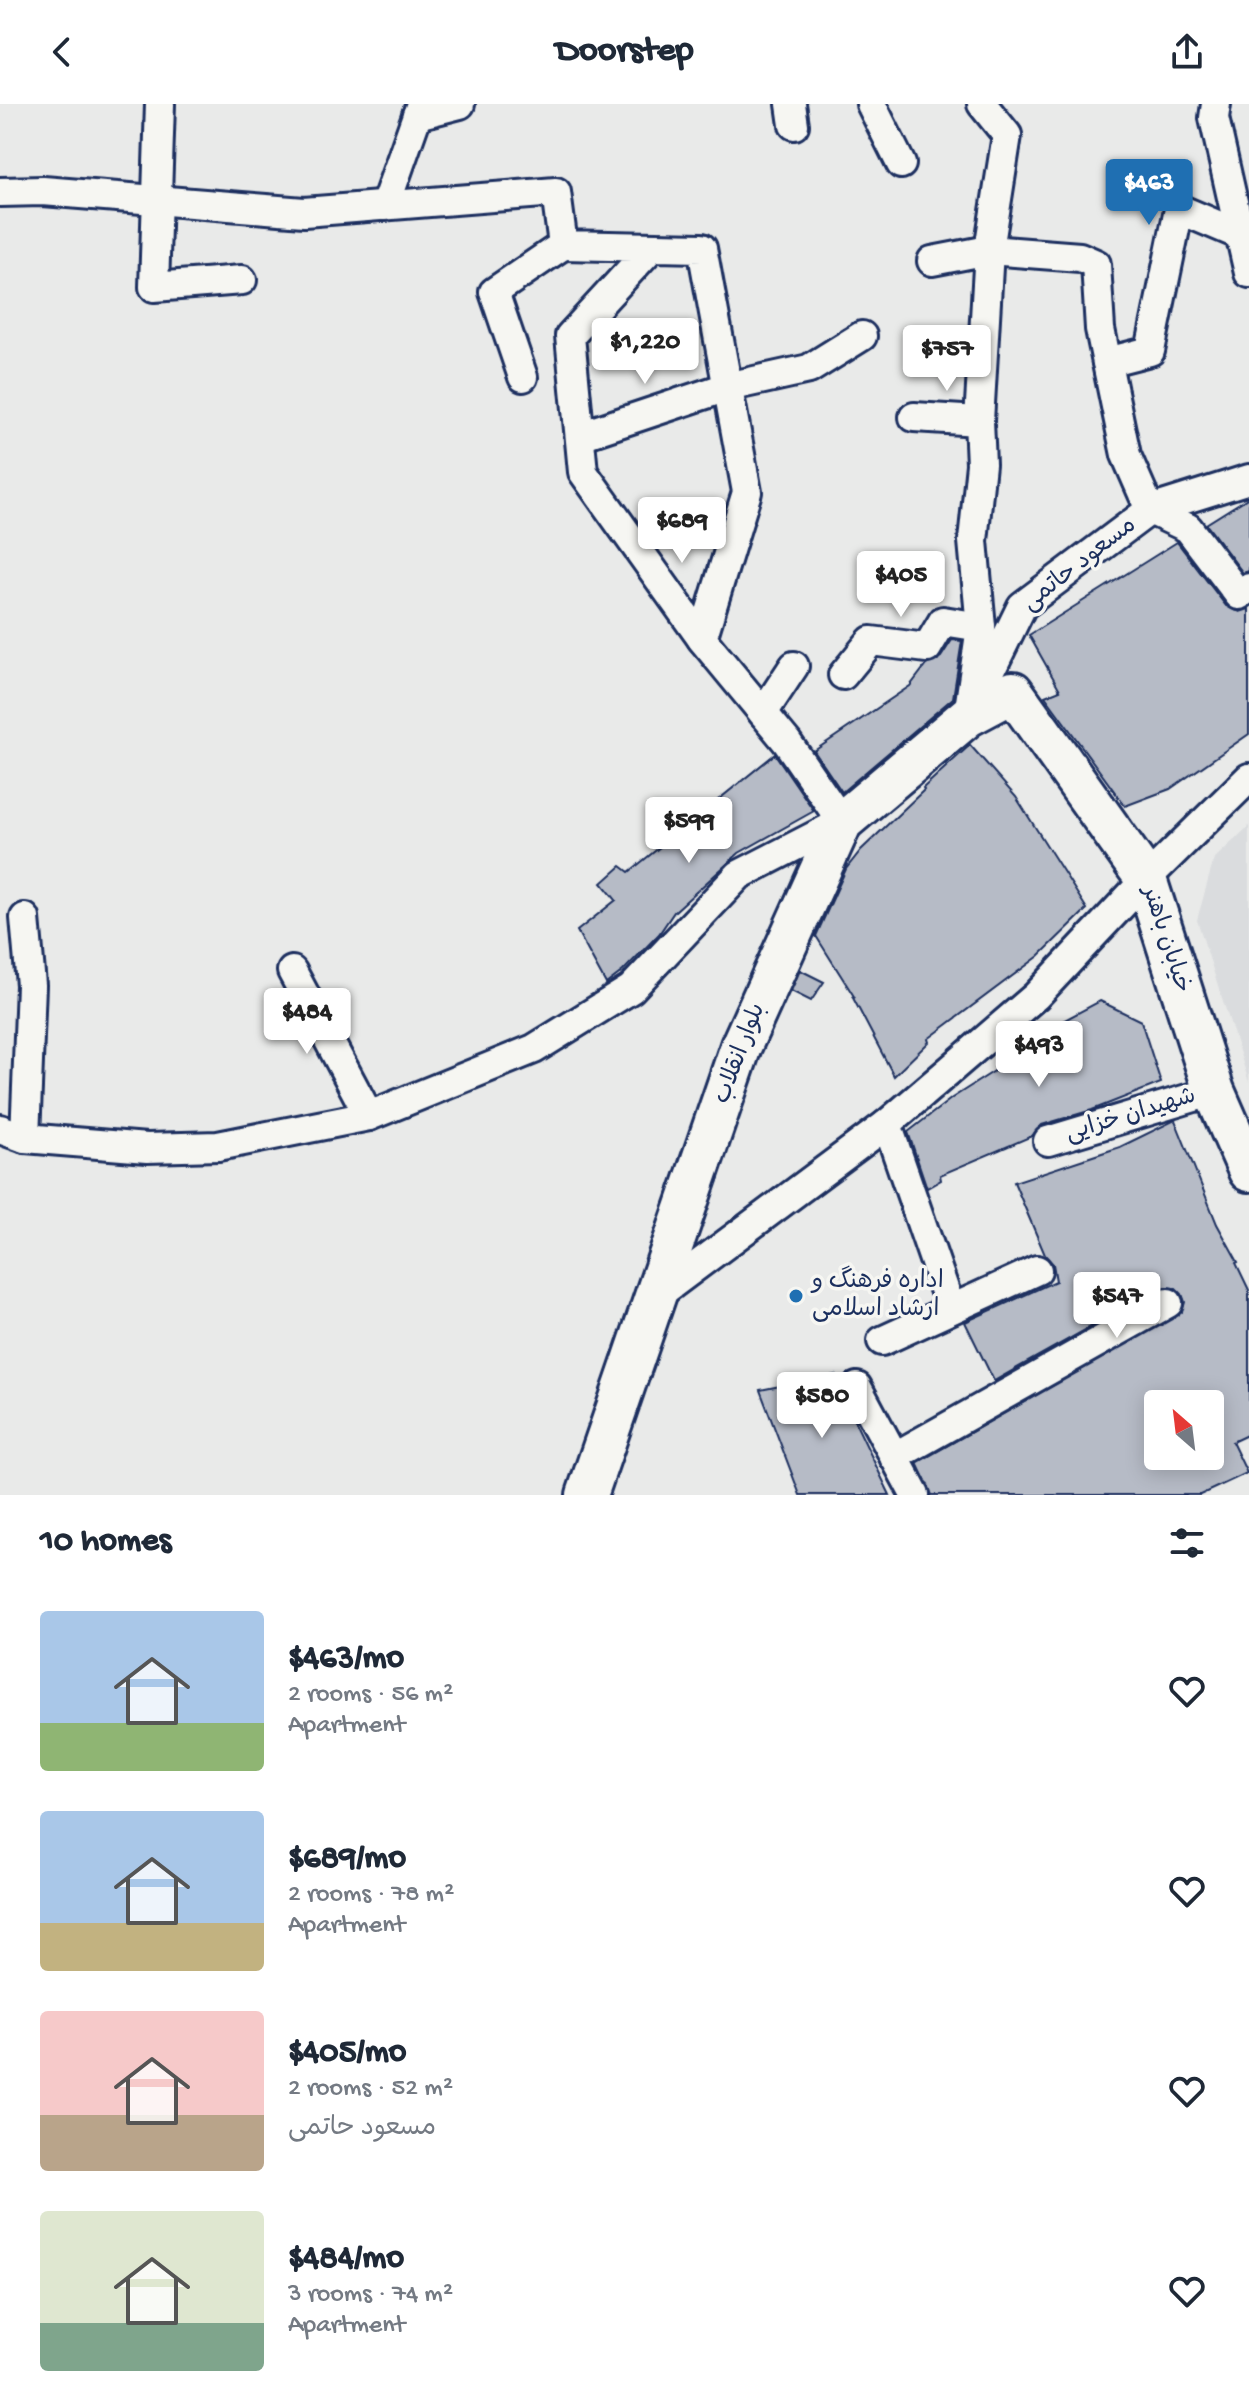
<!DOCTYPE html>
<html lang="en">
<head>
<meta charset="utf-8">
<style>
	body { margin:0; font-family:"Gochi Hand","Playpen Sans Arabic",sans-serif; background:#f6f6f7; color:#1f2937; height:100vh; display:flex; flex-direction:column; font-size:30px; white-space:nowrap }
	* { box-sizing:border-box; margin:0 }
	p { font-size:26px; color:#747a83 }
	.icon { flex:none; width:44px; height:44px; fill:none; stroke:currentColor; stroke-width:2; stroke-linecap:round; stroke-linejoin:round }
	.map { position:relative; height:1391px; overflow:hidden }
	.panel { display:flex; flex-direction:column; background:#fff; flex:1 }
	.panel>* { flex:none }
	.needle { width:52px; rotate:332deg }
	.controls { position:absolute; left:1144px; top:1286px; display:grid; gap:16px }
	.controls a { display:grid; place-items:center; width:80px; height:80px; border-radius:8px; background:#fff; box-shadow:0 4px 20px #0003; font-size:40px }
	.price { position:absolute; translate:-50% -68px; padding:0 18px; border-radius:8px; background:#fff; color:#222; font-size:26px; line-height:52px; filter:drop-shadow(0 2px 4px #0008) }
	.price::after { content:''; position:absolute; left:50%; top:48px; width:24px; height:18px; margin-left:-12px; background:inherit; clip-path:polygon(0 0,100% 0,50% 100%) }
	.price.active { background:#1f6fb2; color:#fff }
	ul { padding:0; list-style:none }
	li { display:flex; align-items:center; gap:24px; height:200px; padding:0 40px }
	li span { display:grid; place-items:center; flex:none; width:224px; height:160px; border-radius:8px; color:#555 }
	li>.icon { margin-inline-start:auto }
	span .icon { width:96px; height:96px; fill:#fffc; stroke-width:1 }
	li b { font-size:34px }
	h2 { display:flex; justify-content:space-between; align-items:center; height:96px; padding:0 40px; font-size:34px }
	header { display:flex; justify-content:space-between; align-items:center; height:104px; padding:0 40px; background:#fff; font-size:36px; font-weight:700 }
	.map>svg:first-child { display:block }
</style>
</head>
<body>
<header><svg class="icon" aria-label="back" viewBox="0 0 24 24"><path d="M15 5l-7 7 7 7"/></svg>Doorstep<svg class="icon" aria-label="share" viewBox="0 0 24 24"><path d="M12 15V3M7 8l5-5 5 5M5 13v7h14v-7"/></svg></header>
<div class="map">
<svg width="1249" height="1391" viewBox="0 0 1249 1391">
	<rect width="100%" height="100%" fill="#e9eae9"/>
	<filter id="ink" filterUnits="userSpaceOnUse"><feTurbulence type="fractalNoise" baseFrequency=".0125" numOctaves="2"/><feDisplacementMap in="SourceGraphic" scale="16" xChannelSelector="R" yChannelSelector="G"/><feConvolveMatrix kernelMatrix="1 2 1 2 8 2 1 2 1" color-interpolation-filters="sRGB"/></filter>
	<g filter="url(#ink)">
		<path fill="#dadcde" d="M1249,722V978L1197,816L1214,755Z"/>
		<g fill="#b6bbc6" stroke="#1b2f5e" stroke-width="2" fill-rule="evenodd">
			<path d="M1249,393V467L1243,469L1206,420Z"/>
			<path d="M1177,438L1226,502L1240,508L1249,505V630L1170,685L1125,702L1045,592L1060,586L1029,531Z"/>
			<path d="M952,536L962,537L953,594L842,688L814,647L910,582L926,561L941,553Z"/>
			<path d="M970,641L1016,693L1087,805L1039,852L928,935L929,938L894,972L852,892L855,894L816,832L846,765L861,746L924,686L923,684Z"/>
			<path d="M775,650L814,707L739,749L674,808L659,830L623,867L606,880L577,827L616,796L602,779L621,762L629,768Z"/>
			<path d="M800,866L824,878L811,897L791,887Z"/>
			<path d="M1100,897L1141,917L1161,979L1092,1006L1042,1021L1032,1032L940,1071L941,1076L927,1084L908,1028L952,994L999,964L1044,927Z"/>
			<path d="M1175,1016L1217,1120L1238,1158L1236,1159L1249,1186V1330L1232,1338L1247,1369L1200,1391H932L917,1359L1182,1208L1185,1198L1182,1190L1176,1184H1160L994,1277L965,1218L1056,1177L1053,1160L1045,1151L1014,1078L1120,1043ZM1158,1300H1210V1352H1158Z"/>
			<path d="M836,1271L842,1291L890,1391H800L760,1286Z"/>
		</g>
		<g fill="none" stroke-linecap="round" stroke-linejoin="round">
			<g stroke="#1b2f5e" stroke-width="34">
				<g id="street">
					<path d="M160,0L154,183L242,176"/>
					<path d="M791,0L794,21"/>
					<path d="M871,0L901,60"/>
					<path d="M1216,0L1214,14L1249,169"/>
					<path d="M417,11L460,0"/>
					<path d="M0,88L43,87L304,108L556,88L563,141L702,144L747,388L702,535L583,368L570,232L652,143"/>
					<path d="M385,102L421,0"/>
					<path d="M932,157L989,146L1080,153L1096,160L1100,225L1126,351L1150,406L1188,424L1239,491L1249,484"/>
					<path d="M1107,258L1150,247L1179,105L1238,130H1249"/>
					<path d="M523,273L494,188L563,141"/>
					<path d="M914,313L979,317"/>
					<path d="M580,332L727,283L809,265L862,232"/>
					<path d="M843,571L871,537L927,544L943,517L981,523"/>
					<path d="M981,586L1022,502L1150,406L1249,375"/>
					<path d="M763,609L794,562"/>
					<path d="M968,612L981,523L973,437L981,360L979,317L989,146L1007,31L982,0"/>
					<path d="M25,814L31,881L25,1034"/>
					<path d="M292,867L369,1012"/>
					<path d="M887,1020L951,1205"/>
					<path d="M0,1025L25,1034L147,1044L218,1042L369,1012L534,945L631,885L739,771L842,718L787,638L702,535"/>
					<path d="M1048,1037L1214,987"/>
					<path d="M655,1193L887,1020L1036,892L1146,775L1249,674"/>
					<path d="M882,1237L1037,1166"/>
					<path d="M857,1283L915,1391"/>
					<path d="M894,1353L1168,1199"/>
				</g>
			</g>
			<g stroke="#1b2f5e" stroke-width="46">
				<path id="secondary" d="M587,1391L741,942L842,718L968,612L1013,588L1146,775L1214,987L1249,1067"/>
			</g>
			<use href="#street" stroke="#f6f6f2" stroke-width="28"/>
			<use href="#secondary" stroke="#f6f6f2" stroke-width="40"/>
		</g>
	</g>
	<circle fill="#1f6fb2" stroke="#f6f6f2" stroke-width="3" cx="796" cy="1192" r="8"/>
	<g text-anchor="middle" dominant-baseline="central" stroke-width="7" stroke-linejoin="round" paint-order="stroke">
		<g font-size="24" fill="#1b2f5e" stroke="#f6f6f2">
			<text transform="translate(1080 461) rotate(-38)">مسعود حاتمی</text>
			<text transform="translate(1165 836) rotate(72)">خیابان باهنر</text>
			<text transform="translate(741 950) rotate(-69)">بلوار انقلاب</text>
			<text transform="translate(1131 1012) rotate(-17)">شهیدان خزایی</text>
		</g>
		<g font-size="24" fill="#1b2f5e" stroke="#f6f6f2" text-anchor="start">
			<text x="812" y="1178">اداره فرهنگ و<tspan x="812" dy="28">ارشاد اسلامی</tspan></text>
		</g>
	</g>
</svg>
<div class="controls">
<a><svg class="needle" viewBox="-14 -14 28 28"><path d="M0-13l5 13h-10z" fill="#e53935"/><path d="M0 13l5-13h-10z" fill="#747a83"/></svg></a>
</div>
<b class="price active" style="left:1149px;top:123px">$463</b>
<b class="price" style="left:645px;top:282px">$1,220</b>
<b class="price" style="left:947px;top:289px">$757</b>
<b class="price" style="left:682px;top:461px">$689</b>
<b class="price" style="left:901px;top:515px">$405</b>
<b class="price" style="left:689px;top:761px">$599</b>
<b class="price" style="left:307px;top:952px">$484</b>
<b class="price" style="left:1039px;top:985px">$493</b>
<b class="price" style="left:1117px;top:1236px">$547</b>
<b class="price" style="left:822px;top:1336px">$580</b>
</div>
<section class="panel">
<h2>10 homes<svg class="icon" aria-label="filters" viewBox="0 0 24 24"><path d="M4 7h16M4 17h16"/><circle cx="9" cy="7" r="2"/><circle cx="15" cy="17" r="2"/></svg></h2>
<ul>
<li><span style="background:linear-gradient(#a9c7e8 70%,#8fb573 0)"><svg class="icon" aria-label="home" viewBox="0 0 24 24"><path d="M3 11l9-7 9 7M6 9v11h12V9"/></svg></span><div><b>$463/mo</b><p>2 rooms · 56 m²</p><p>Apartment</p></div><svg class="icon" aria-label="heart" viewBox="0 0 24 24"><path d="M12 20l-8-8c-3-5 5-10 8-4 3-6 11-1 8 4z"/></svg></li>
<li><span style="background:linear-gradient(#a9c7e8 70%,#c2b280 0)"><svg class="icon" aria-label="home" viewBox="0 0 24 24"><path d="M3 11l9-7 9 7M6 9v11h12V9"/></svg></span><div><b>$689/mo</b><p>2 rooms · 78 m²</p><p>Apartment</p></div><svg class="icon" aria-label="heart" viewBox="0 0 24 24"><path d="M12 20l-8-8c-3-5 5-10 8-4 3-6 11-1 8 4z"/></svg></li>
<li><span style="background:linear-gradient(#f6c9c9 65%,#b9a48a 0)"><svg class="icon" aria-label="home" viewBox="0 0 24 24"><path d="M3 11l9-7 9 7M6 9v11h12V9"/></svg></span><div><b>$405/mo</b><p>2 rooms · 52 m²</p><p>مسعود حاتمی</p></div><svg class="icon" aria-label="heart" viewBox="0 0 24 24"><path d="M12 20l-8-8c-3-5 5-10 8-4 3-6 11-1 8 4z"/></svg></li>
<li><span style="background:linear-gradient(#dfe7d0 70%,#7fa58c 0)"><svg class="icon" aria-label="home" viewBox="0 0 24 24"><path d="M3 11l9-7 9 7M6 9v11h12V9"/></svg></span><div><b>$484/mo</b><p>3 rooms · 74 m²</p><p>Apartment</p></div><svg class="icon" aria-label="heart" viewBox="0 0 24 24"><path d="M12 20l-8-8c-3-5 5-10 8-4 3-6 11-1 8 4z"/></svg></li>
</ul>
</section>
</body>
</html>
